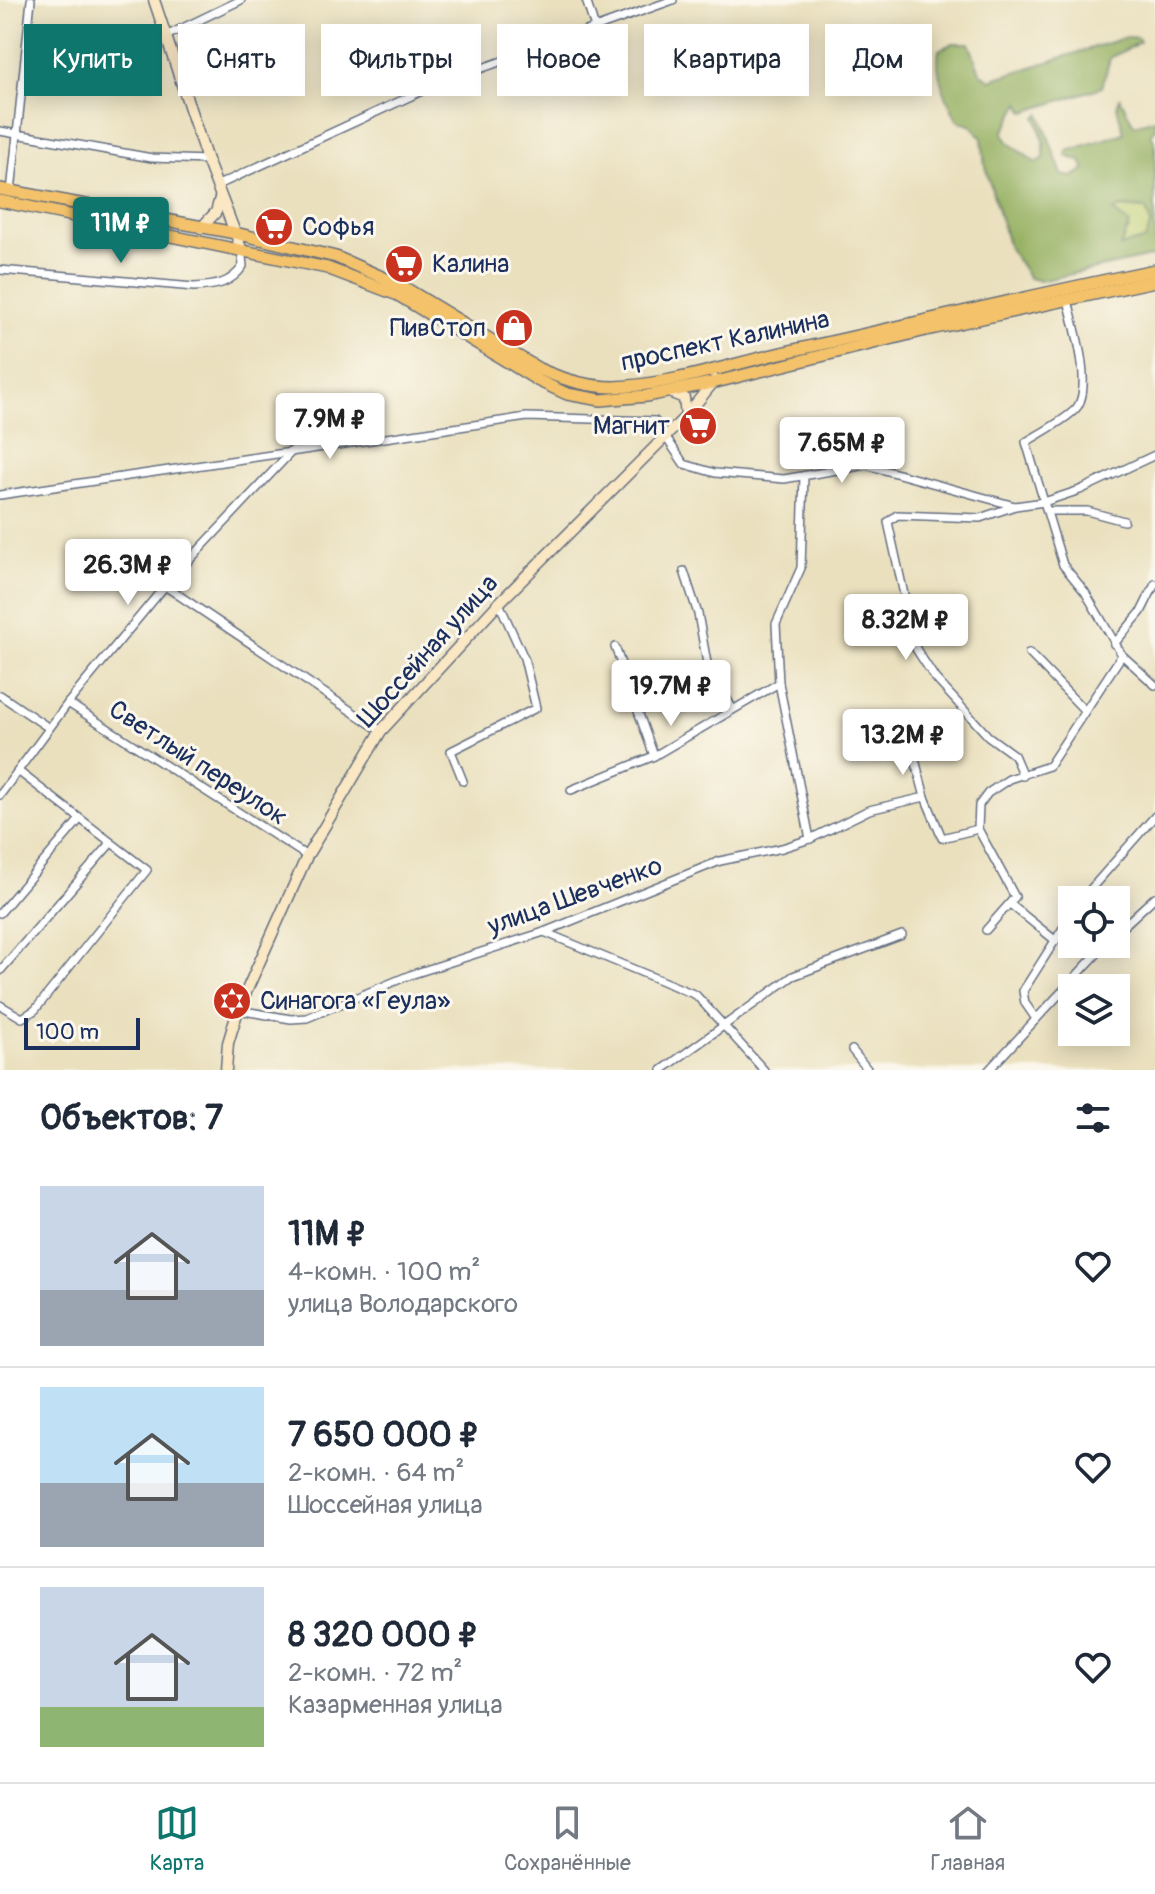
<!DOCTYPE html>
<html lang="ru">
<head>
<meta charset="utf-8">
<style>
	body { margin:0; font-family:Pangolin,sans-serif; background:#f2f2f3; color:#1f2937; height:100vh; display:flex; flex-direction:column; font-size:30px; white-space:nowrap }
	* { box-sizing:border-box; margin:0 }
	p { font-size:26px; color:#747a83 }
	.icon { flex:none; width:44px; height:44px; fill:none; stroke:currentColor; stroke-width:2; stroke-linecap:round; stroke-linejoin:round }
	.map { position:relative; height:1070px; overflow:hidden }
	.side { display:flex; flex-direction:column; background:#fff; flex:1 }
	.side>* { flex:none }
	.banner { position:absolute; left:24px; top:24px; width:1108px; height:72px; display:flex; gap:16px }
	.buttons { position:absolute; left:1058px; top:886px; display:grid; gap:16px }
	.buttons a { display:grid; place-items:center; width:72px; height:72px; border-radius:0px; background:#fff; box-shadow:0 4px 20px #0003; font-size:40px }
	.scale { position:absolute; left:24px; bottom:20px; width:116px; box-sizing:border-box; padding-left:8px; border:4px solid #1b2f5e; border-top:0; font-size:22px; line-height:28px; white-space:nowrap; color:#1b2f5e; -webkit-text-stroke:6px #fbf7ec; paint-order:stroke }
	.price { position:absolute; translate:-50% -68px; padding:0 18px; border-radius:8px; background:#fff; color:#222; font-size:26px; line-height:52px; filter:drop-shadow(0 2px 4px #0008) }
	.price::after { content:''; position:absolute; left:50%; top:48px; width:24px; height:18px; margin-left:-12px; background:inherit; clip-path:polygon(0 0,100% 0,50% 100%) }
	.price.on { background:#0f766e; color:#fff }
	ul { padding:0; list-style:none }
	li { display:flex; align-items:center; gap:24px; height:200px; padding:0 40px }
	li+li { border-top:2px solid #e0e1e3 }
	li span { display:grid; place-items:center; flex:none; width:224px; height:160px; border-radius:0px; color:#555 }
	li>.icon { margin-inline-start:auto }
	span .icon { width:96px; height:96px; fill:#fffc; stroke-width:1 }
	li b { font-size:34px }
	h2 { display:flex; justify-content:space-between; align-items:center; height:96px; padding:0 40px; font-size:34px }
	.pill { padding:0 28px; border-radius:0px; background:#fff; box-shadow:0 4px 20px #0003; font-size:28px; line-height:72px }
	.pill.on { background:#0f766e; color:#fff }
	.tabs { display:flex; justify-content:space-around; align-items:center; height:112px; border-top:2px solid #e0e1e3; background:#fff; font-size:22px; color:#747a83 }
	.tabs a { display:grid; justify-items:center; gap:4px }
	.tabs .on { color:#0f766e }
	.map>svg:first-child { display:block }
</style>
</head>
<body>
<div class="map">
<svg width="1155" height="1070" viewBox="0 0 1155 1070">
	<rect width="100%" height="100%" fill="#fbf7ec"/>
	<filter id="ink" filterUnits="userSpaceOnUse"><feTurbulence type="fractalNoise" baseFrequency=".0125" numOctaves="2"/><feDisplacementMap in="SourceGraphic" scale="16" xChannelSelector="R" yChannelSelector="G"/><feConvolveMatrix kernelMatrix="1 2 1 2 8 2 1 2 1" color-interpolation-filters="sRGB"/></filter>
	<filter id="wash" filterUnits="userSpaceOnUse"><feTurbulence type="fractalNoise" baseFrequency=".006" numOctaves="4" result="noise"/><feDisplacementMap in="SourceGraphic" scale="32" xChannelSelector="R" yChannelSelector="G"/><feGaussianBlur stdDeviation="1.8" result="paint"/><feColorMatrix in="noise" values="0 0 0 0 0 0 0 0 0 0 0 0 0 0 0 0 0 1.4 0 .05"/><feComposite in="paint" operator="in"/></filter>
	<g filter="url(#wash)">
		<rect width="100%" height="100%" fill="#eae0be"/>
		<path fill="#c1d073" stroke="#6e8068" stroke-width="2" d="M1121,207L1146,209L1151,224L1146,240L1120,246L1121,237L1129,230L1113,212Z"/>
		<path fill="#98b265" stroke="#5a7062" stroke-width="2" fill-rule="evenodd" d="M1127,37L1138,38L1140,42L1110,58L1102,87L1025,112L1020,103L1003,133L1008,142L1036,163L1044,158V142L1036,117L1040,114L1062,175L1072,177L1085,170L1081,161L1066,156L1067,151L1124,133L1117,107L1120,98L1134,125L1155,119V130L1151,134L1155,142V256L1040,281L1029,278L1009,248L985,166L982,138L972,126L957,120C947,99 934,74 939,50L953,43H969L980,72L990,80ZM1121,207L1146,209L1151,224L1145,240L1120,246L1130,224L1114,212Z"/>
	</g>
	<g filter="url(#ink)">
		<g fill="none" stroke-linecap="round" stroke-linejoin="round">
			<g stroke="#636d80" stroke-width="10">
				<g id="minor">
					<path d="M586,0L595,28"/>
					<path d="M166,36L241,0"/>
					<path d="M0,131L152,158L207,160"/>
					<path d="M216,186L435,85L673,0"/>
					<path d="M11,192L31,0"/>
					<path d="M0,270L194,287C215,286 231,284 243,266L241,248"/>
					<path d="M1068,300C1074,325 1092,383 1078,406C1071,417 1039,434 1026,442L1063,565L1085,592L1122,655L1155,685"/>
					<path d="M804,476L801,568L776,624L779,683L810,839"/>
					<path d="M0,495L527,417L655,421L684,464L715,473L784,479L866,465L1015,506L1044,502L1080,490L1155,455"/>
					<path d="M1015,506L980,518L897,515L888,522L916,649L935,678L988,736L1014,755L1023,776"/>
					<path d="M1047,511H1087L1124,521"/>
					<path d="M684,571L698,614L707,663L732,708"/>
					<path d="M165,586L381,731"/>
					<path d="M1114,644L1141,612L1155,584"/>
					<path d="M615,647L654,756"/>
					<path d="M1029,653L1084,710"/>
					<path d="M0,695L49,728"/>
					<path d="M68,703L307,856"/>
					<path d="M895,746L913,752L925,797"/>
					<path d="M463,781L451,751L536,708L524,658L499,603"/>
					<path d="M571,790L654,756L779,683"/>
					<path d="M0,795L68,703L165,586L293,450"/>
					<path d="M978,829L1015,897L986,930"/>
					<path d="M1081,900L1155,816"/>
					<path d="M1010,904L1056,941"/>
					<path d="M0,913L80,819"/>
					<path d="M544,932L696,995L764,1070"/>
					<path d="M1116,933L1155,897"/>
					<path d="M0,971L111,843"/>
					<path d="M0,1005L22,1018L35,1010L147,870L18,771"/>
					<path d="M238,1010L291,1019L307,1018L410,975L544,932L720,861L782,848L810,839L869,810L925,797L942,838L978,829L979,805L988,793L1009,779L1049,766L1122,655"/>
					<path d="M1036,1019L1025,1003L1023,991L1072,914"/>
					<path d="M852,1050L868,1070"/>
					<path d="M662,1070L793,976L902,935"/>
					<path d="M989,1070L1106,944"/>
				</g>
			</g>
			<g stroke="#636d80" stroke-width="13">
				<g id="secondary">
					<path d="M154,0L207,160L241,248"/>
					<path d="M201,228L216,212L220,198"/>
					<path d="M669,392L684,398L686,416"/>
					<path d="M226,1070L228,1043L238,1010L307,856L381,731L499,603L686,416L715,380"/>
				</g>
			</g>
			<g stroke="#636d80" stroke-width="14">
				<g id="primary">
					<path d="M0,189L235,233L336,257L400,285L539,369C564,380 587,387 614,387C670,385 728,365 781,353C906,326 1030,295 1155,270"/>
					<path d="M0,201L327,268L398,295L539,381L567,394L601,400L647,396L716,382L926,330L1155,281"/>
				</g>
			</g>
			<use href="#minor" stroke="#fff" stroke-width="7"/>
			<use href="#secondary" stroke="#fae7c3" stroke-width="10"/>
			<use href="#primary" stroke="#f3c26a" stroke-width="11"/>
		</g>
	</g>
	<defs>
		<g id="supermarket-disc" transform="scale(2)"><circle r="9.5" fill="#c8321e" stroke="#fbf7ec"/><path d="M-6-5.5h2.5l.6 2H6L4.5 2H-2.5L-4.4-4H-6ZM-1.5 3.2a1.3 1.3 0 1 0 .1 0ZM3 3.2a1.3 1.3 0 1 0 .1 0Z" fill="#fff"/></g>
		<g id="shop-disc" transform="scale(2)"><circle r="9.5" fill="#c8321e" stroke="#fbf7ec"/><path d="M-5-2.5h2.3a2.7 3.5 0 0 1 5.4 0H5L5.5 6h-11ZM-1.5-2.5h3a1.5 2.3 0 0 0-3 0Z" fill="#fff"/></g>
		<g id="synagogue-disc" transform="scale(2)"><circle r="9.5" fill="#c8321e" stroke="#fbf7ec"/><path d="M0-6.5L5.6 3.2H-5.6ZM0 6.5L5.6-3.2H-5.6Z" fill="#fff"/></g>
	</defs>
	<g fill-rule="evenodd">
		<use href="#supermarket-disc" x="274" y="227"/>
		<use href="#supermarket-disc" x="404" y="264"/>
		<use href="#shop-disc" x="514" y="328"/>
		<use href="#supermarket-disc" x="698" y="426"/>
		<use href="#synagogue-disc" x="232" y="1001"/>
	</g>
	<g text-anchor="middle" dominant-baseline="central" stroke-width="6" stroke-linejoin="round" paint-order="stroke">
		<g font-size="26" fill="#1b2f5e" stroke="#fbf7ec" text-anchor="start">
			<text x="302" y="227">Софья</text>
			<text x="432" y="264">Калина</text>
			<text x="486" y="328" text-anchor="end">ПивСтоп</text>
			<text x="670" y="426" text-anchor="end">Магнит</text>
			<text x="260" y="1001">Синагога «Геула»</text>
		</g>
		<g font-size="26" fill="#1b2f5e" stroke="#fbf7ec">
			<text transform="translate(725 341) rotate(-12)">проспект Калинина</text>
			<text transform="translate(428 651) rotate(-48)">Шоссейная улица</text>
			<text transform="translate(198 763) rotate(33)">Светлый переулок</text>
			<text transform="translate(575 896) rotate(-20)">улица Шевченко</text>
		</g>
	</g>
</svg>
<div class="buttons">
<a><svg class="icon" aria-label="locate" viewBox="0 0 24 24"><circle cx="12" cy="12" r="6"/><path d="M12 2v4M12 18v4M2 12h4M18 12h4"/></svg></a>
<a><svg class="icon" aria-label="layers" viewBox="0 0 24 24"><path d="M12 4l9 5-9 5-9-5zM3 14l9 5 9-5"/></svg></a>
</div>
<div class="scale">100 m</div>
<b class="price on" style="left:121px;top:265px">11M ₽</b>
<b class="price" style="left:330px;top:461px">7.9M ₽</b>
<b class="price" style="left:842px;top:485px">7.65M ₽</b>
<b class="price" style="left:128px;top:607px">26.3M ₽</b>
<b class="price" style="left:906px;top:662px">8.32M ₽</b>
<b class="price" style="left:671px;top:728px">19.7M ₽</b>
<b class="price" style="left:903px;top:777px">13.2M ₽</b>
<div class="banner">
<a class="pill on">Купить</a>
<a class="pill">Снять</a>
<a class="pill">Фильтры</a>
<a class="pill">Новое</a>
<a class="pill">Квартира</a>
<a class="pill">Дом</a>
</div>
</div>
<section class="side">
<h2>Объектов: 7<svg class="icon" aria-label="filters" viewBox="0 0 24 24"><path d="M4 7h16M4 17h16"/><circle cx="9" cy="7" r="2"/><circle cx="15" cy="17" r="2"/></svg></h2>
<ul>
<li><span style="background:linear-gradient(#c9d6e8 65%,#9aa5b1 0)"><svg class="icon" aria-label="home" viewBox="0 0 24 24"><path d="M3 11l9-7 9 7M6 9v11h12V9"/></svg></span><div><b>11M ₽</b><p>4-комн. · 100 m²</p><p>улица Володарского</p></div><svg class="icon" aria-label="heart" viewBox="0 0 24 24"><path d="M12 20l-8-8c-3-5 5-10 8-4 3-6 11-1 8 4z"/></svg></li>
<li><span style="background:linear-gradient(#bfe0f5 60%,#9aa5b1 0)"><svg class="icon" aria-label="home" viewBox="0 0 24 24"><path d="M3 11l9-7 9 7M6 9v11h12V9"/></svg></span><div><b>7 650 000 ₽</b><p>2-комн. · 64 m²</p><p>Шоссейная улица</p></div><svg class="icon" aria-label="heart" viewBox="0 0 24 24"><path d="M12 20l-8-8c-3-5 5-10 8-4 3-6 11-1 8 4z"/></svg></li>
<li><span style="background:linear-gradient(#c9d6e8 75%,#8fb573 0)"><svg class="icon" aria-label="home" viewBox="0 0 24 24"><path d="M3 11l9-7 9 7M6 9v11h12V9"/></svg></span><div><b>8 320 000 ₽</b><p>2-комн. · 72 m²</p><p>Казарменная улица</p></div><svg class="icon" aria-label="heart" viewBox="0 0 24 24"><path d="M12 20l-8-8c-3-5 5-10 8-4 3-6 11-1 8 4z"/></svg></li>
</ul>
</section>
<nav class="tabs">
<a class="on"><svg class="icon" aria-label="map" viewBox="0 0 24 24"><path d="M3 6l6-2 6 2 6-2v14l-6 2-6-2-6 2zM9 4v14M15 6v14"/></svg>Карта</a>
<a><svg class="icon" aria-label="saved" viewBox="0 0 24 24"><path d="M7 4h10v16l-5-4-5 4z"/></svg>Сохранённые</a>
<a><svg class="icon" aria-label="home" viewBox="0 0 24 24"><path d="M3 11l9-7 9 7M6 9v11h12V9"/></svg>Главная</a>
</nav>
</body>
</html>
